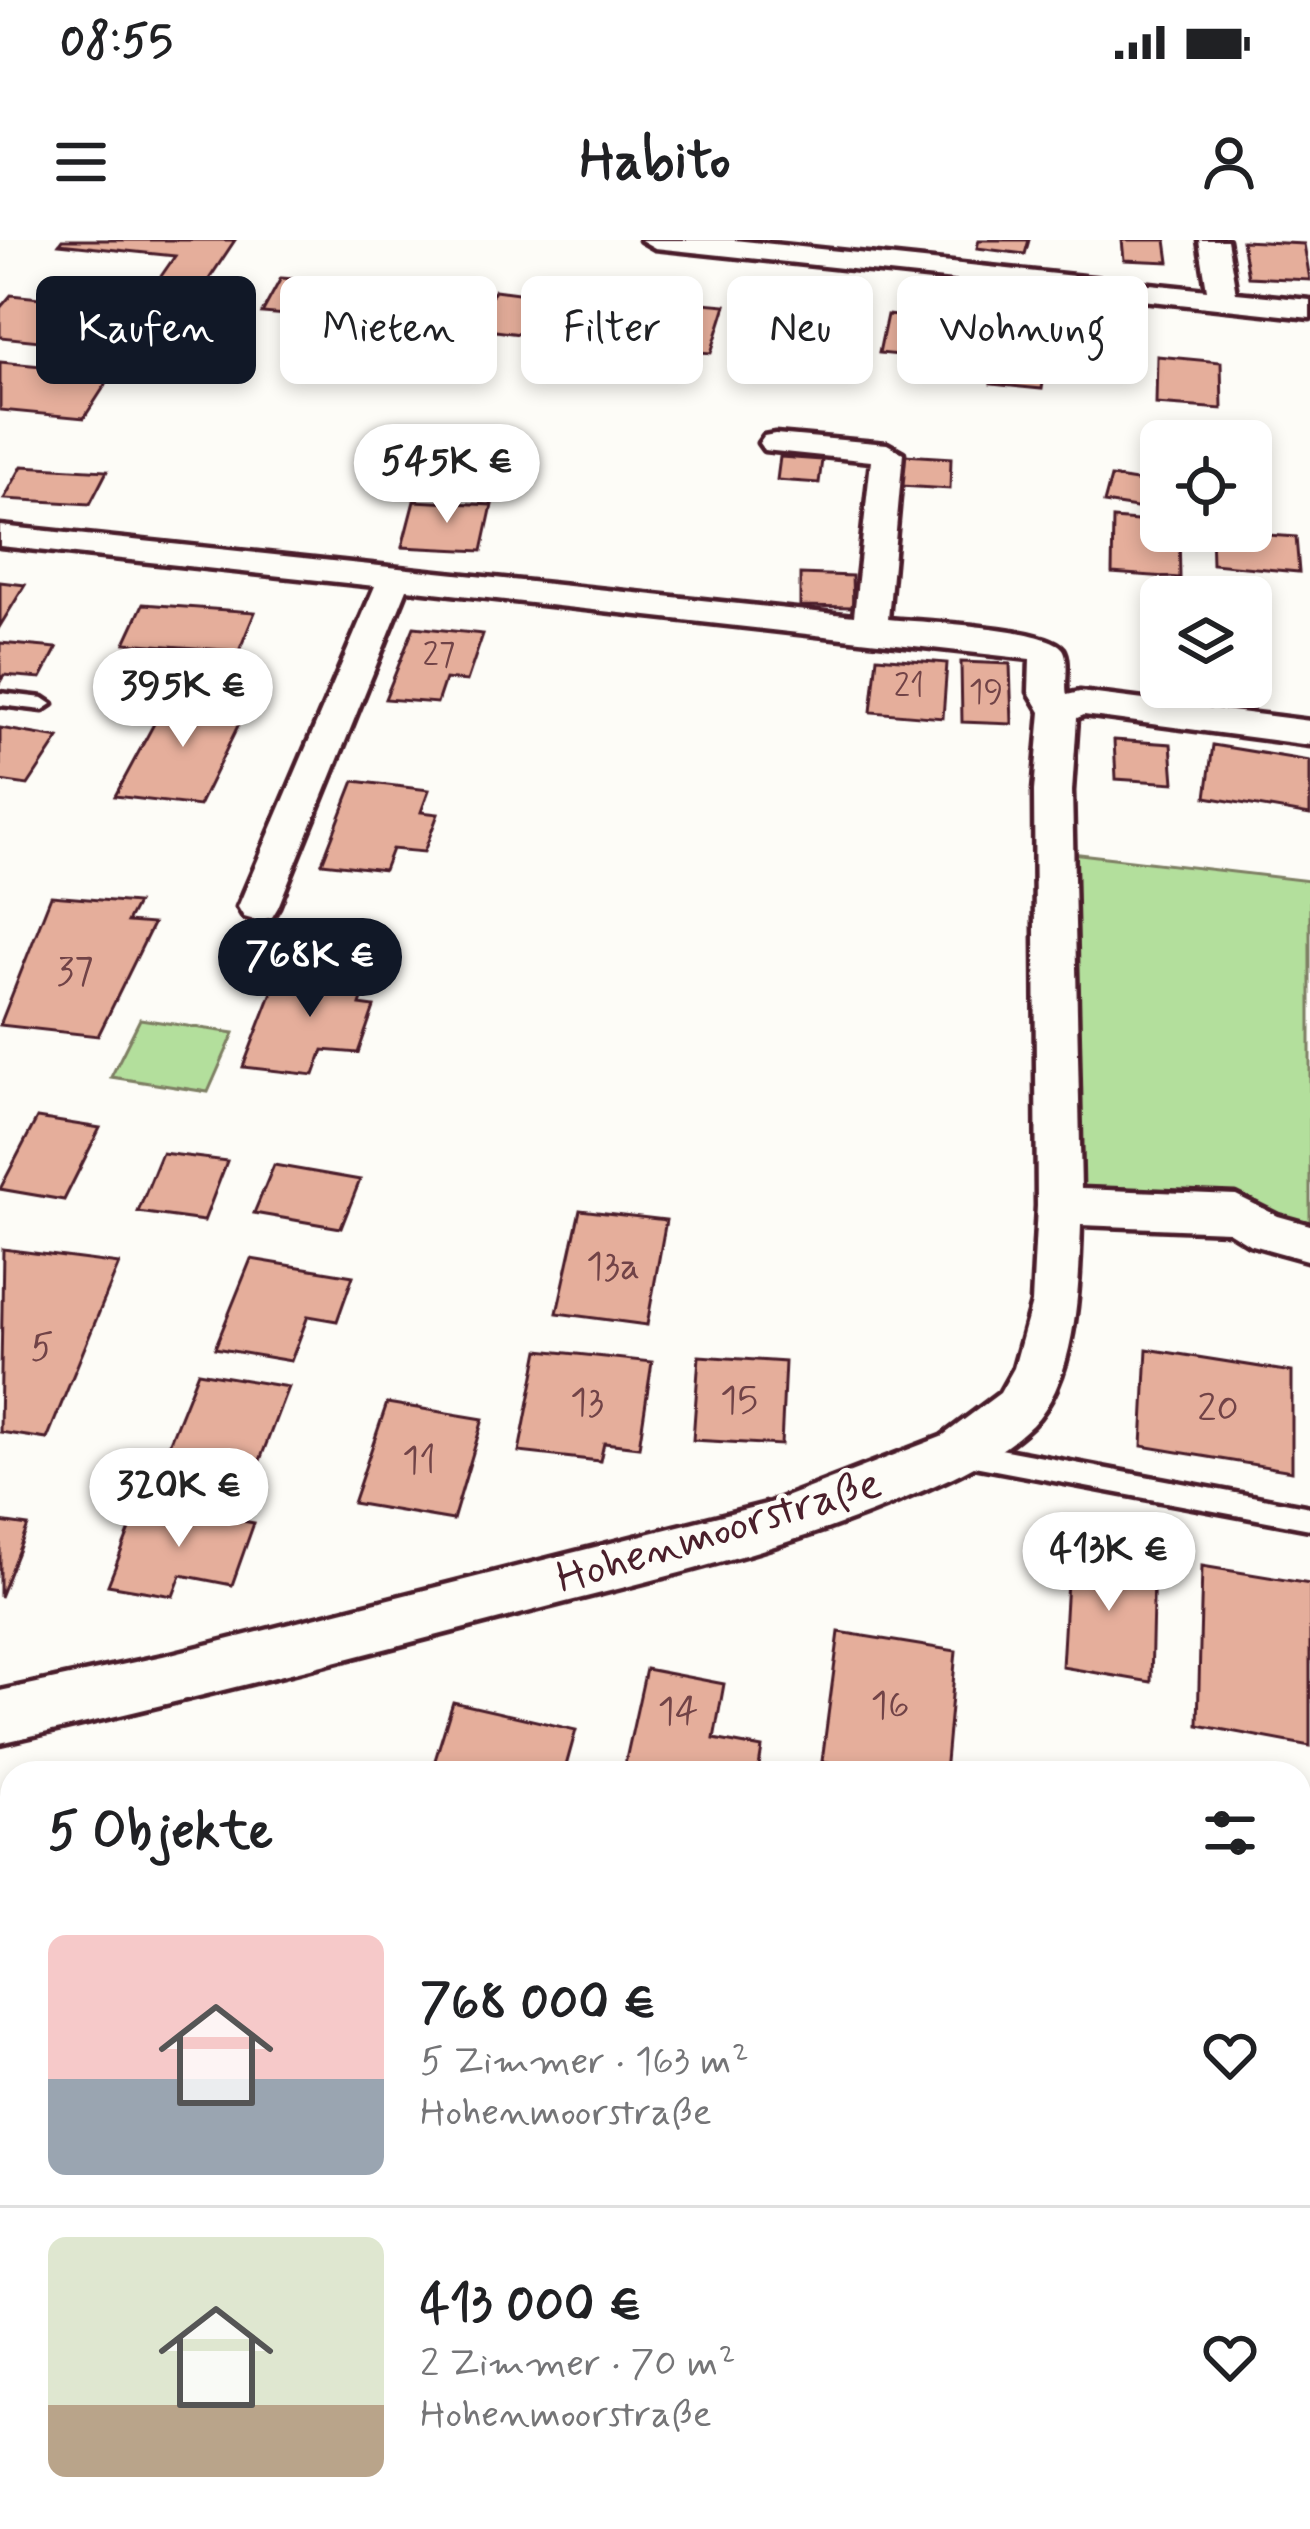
<!DOCTYPE html>
<html lang="de">
<head>
<meta charset="utf-8">
<style>
	body { margin:0; font-family:Mynerve,sans-serif; background:#f6f6f6; color:#202124; height:100vh; display:flex; flex-direction:column; font-size:45px; white-space:nowrap }
	* { box-sizing:border-box; margin:0 }
	p { font-size:39px; color:#757577 }
	.icon { flex:none; width:66px; height:66px; fill:none; stroke:currentColor; stroke-width:2; stroke-linecap:round; stroke-linejoin:round }
	.map { position:relative; flex:1; overflow:hidden }
	.drawer { position:absolute; left:0px; top:1521px; width:1311px; height:768px; display:flex; flex-direction:column; background:#fff; border-radius:36px 36px 0 0; box-shadow:0 6px 18px #0003 }
	.drawer>* { flex:none }
	.hud { position:absolute; left:36px; top:36px; width:1239px; height:108px; display:flex; gap:24px }
	.fabs { position:absolute; left:1140px; top:180px; display:grid; gap:24px }
	.fabs a { display:grid; place-items:center; width:132px; height:132px; border-radius:18px; background:#fff; box-shadow:0 6px 18px #0003; font-size:60px }
	.price { position:absolute; translate:-50% -102px; padding:0 27px; border-radius:42px; background:#fff; color:#222; font-size:39px; line-height:78px; filter:drop-shadow(0 3px 6px #0008) }
	.price::after { content:''; position:absolute; left:50%; top:72px; width:36px; height:27px; margin-left:-18px; background:inherit; clip-path:polygon(0 0,100% 0,50% 100%) }
	.price.on { background:#111827; color:#fff }
	ul { padding:0; list-style:none }
	li { display:flex; align-items:center; gap:36px; height:300px; padding:0 48px }
	li+li { border-top:3px solid #e0e0e0 }
	li span { display:grid; place-items:center; flex:none; width:336px; height:240px; border-radius:18px; color:#555 }
	li>.icon { margin-inline-start:auto }
	span .icon { width:144px; height:144px; fill:#fffc; stroke-width:1 }
	li b { font-size:51px }
	h2 { display:flex; justify-content:space-between; align-items:center; height:144px; padding:0 48px; font-size:51px }
	.pill { padding:0 42px; border-radius:18px; background:#fff; box-shadow:0 6px 18px #0003; font-size:42px; line-height:108px }
	.pill.on { background:#111827; color:#fff }
	.status { display:flex; justify-content:space-between; align-items:center; height:84px; padding:0 60px; background:#fff; direction:ltr }
	.status svg { height:33px; fill:currentColor }
	header { display:flex; justify-content:space-between; align-items:center; height:156px; padding:0 48px; background:#fff; font-size:54px; font-weight:800 }
	.map>svg:first-child { display:block }
</style>
</head>
<body>
<div class="status"><b>08:55</b><svg viewBox="0 0 49 12"><path d="M0 12V9h3v3zM5 12V6h3v6zM10 12V3h3v9zM15 12V0h3v12zM26 1h20v11H26zM47 4h2v5h-2z"/></svg></div>
<header><svg class="icon" aria-label="menu" viewBox="0 0 24 24"><path d="M4 6h16M4 12h16M4 18h16"/></svg>Habito<svg class="icon" aria-label="person" viewBox="0 0 24 24"><circle cx="12" cy="8" r="4"/><path d="M4 21q1-7 8-7t8 7"/></svg></header>
<div class="map">
<svg width="1310" height="2289" viewBox="0 0 1310 2289">
	<rect width="100%" height="100%" fill="#fdfcf7"/>
	<filter id="ink" filterUnits="userSpaceOnUse"><feTurbulence type="fractalNoise" baseFrequency=".00833" numOctaves="2"/><feDisplacementMap in="SourceGraphic" scale="24" xChannelSelector="R" yChannelSelector="G"/><feConvolveMatrix kernelMatrix="1 2 1 2 8 2 1 2 1" color-interpolation-filters="sRGB"/></filter>
	<g filter="url(#ink)">
		<g fill="#b3df9c" stroke="#7e7f64" stroke-width="3">
			<path d="M1054,611L1310,641V1001L1059,966Z"/>
			<path d="M140,779L234,793L208,852L111,837Z"/>
			<path d="M1310,1985V2201L1299,2206V1988Z"/>
			<path d="M416,2277H1110L1076,2289H379Z"/>
		</g>
		<g fill="#e5ae9b" stroke="#4a1f2b" stroke-width="3">
			<path d="M62,0H235L186,74L203,75L177,115L0,97V68L11,55L139,68L175,16L59,4Z"/>
			<path d="M979,0H1029L1025,14L977,8Z"/>
			<path d="M1122,0H1166L1169,22L1124,20Z"/>
			<path d="M1242,1L1304,4L1310,40L1248,37Z"/>
			<path d="M281,38L402,47L385,83L262,73Z"/>
			<path d="M495,50L579,61L559,99L433,83L444,65L483,70Z"/>
			<path d="M668,60L726,65L711,113L651,108Z"/>
			<path d="M780,63L839,69L828,107L768,100Z"/>
			<path d="M887,75L956,82L950,120L879,113Z"/>
			<path d="M1002,85L1051,90L1042,149L991,144Z"/>
			<path d="M1157,116L1221,122L1222,169L1156,164Z"/>
			<path d="M0,122L113,133L84,178L0,170Z"/>
			<path d="M904,215L951,218L950,249L901,246Z"/>
			<path d="M780,217L822,220L819,243L777,240Z"/>
			<path d="M22,226L107,231L90,264L4,259Z"/>
			<path d="M1111,237L1149,243L1143,269L1104,263Z"/>
			<path d="M414,261L492,265L482,311L402,307Z"/>
			<path d="M1113,279L1161,283V291H1179L1180,338L1112,333Z"/>
			<path d="M1211,291L1296,297L1299,332L1212,324Z"/>
			<path d="M800,334L852,336L853,367L800,366Z"/>
			<path d="M0,342L25,345L0,386Z"/>
			<path d="M143,364L255,372L239,411L125,403Z"/>
			<path d="M414,387L483,394L467,441L445,439L437,463L385,459Z"/>
			<path d="M0,403L57,408L41,438L4,435L0,442Z"/>
			<path d="M877,417L947,423L943,478L871,472Z"/>
			<path d="M961,422L1010,424L1012,484L962,482Z"/>
			<path d="M170,454L249,463L199,566L115,556Z"/>
			<path d="M0,488L59,498L28,545L0,541Z"/>
			<path d="M1114,500L1171,504L1174,543L1116,539Z"/>
			<path d="M1213,505L1310,521V575L1206,557Z"/>
			<path d="M354,541L429,550L421,572L438,574L424,612L392,609L384,630L322,623Z"/>
			<path d="M51,656L137,663L127,682L153,684L98,796L0,785Z"/>
			<path d="M282,726L370,736L360,765L374,767L358,813L323,810L314,835L243,827Z"/>
			<path d="M37,878L100,888L64,960L0,949Z"/>
			<path d="M162,913L227,921L204,981L138,972Z"/>
			<path d="M274,925L360,940L341,988L254,973Z"/>
			<path d="M580,970L666,980L647,1085L557,1073Z"/>
			<path d="M3,1009L119,1024L47,1199L0,1192Z"/>
			<path d="M251,1019L353,1036L337,1081L308,1076L291,1121L215,1108Z"/>
			<path d="M1147,1109L1292,1132V1231L1142,1206Z"/>
			<path d="M539,1110L652,1122L639,1207L604,1203L600,1221L519,1212Z"/>
			<path d="M699,1116L785,1122L781,1205L693,1200Z"/>
			<path d="M198,1132L288,1147L254,1236L163,1219Z"/>
			<path d="M387,1163L483,1179L453,1280L353,1263Z"/>
			<path d="M140,1264L254,1283L232,1345L181,1335L173,1356L108,1345Z"/>
			<path d="M0,1282L28,1286L0,1357Z"/>
			<path d="M1069,1307L1154,1320L1151,1442L1062,1427Z"/>
			<path d="M1202,1326L1310,1344V1506L1198,1485Z"/>
			<path d="M839,1392L956,1411L945,1533H890L822,1521Z"/>
			<path d="M646,1429L724,1444L714,1499L762,1508L758,1533H623Z"/>
			<path d="M453,1462L576,1490L564,1533H431Z"/>
			<path d="M0,1749L12,1751V1854L0,1852Z"/>
		</g>
		<g fill="none" stroke-linecap="round" stroke-linejoin="round">
			<g stroke="#4a1f2b" stroke-width="9">
				<g id="lane">
					<path d="M0,453L43,458L52,464L43,470L0,465Z"/>
					<path d="M958,1201L1310,1267V1289L958,1223L949,1220L946,1212L949,1204Z"/>
				</g>
			</g>
			<g stroke="#4a1f2b" stroke-width="9">
				<g id="street">
					<path d="M641,0H734L1207,50L1199,0H1227L1236,53L1310,60V78L655,8Z"/>
					<path d="M775,194L887,204L903,213L888,379C918,382 1048,387 1063,409C1070,420 1064,443 1067,455L1080,452L1310,481V505L1084,475L1077,478L1072,551L1081,949L1236,955L1278,976L1310,985V1021L1249,1004L1228,991L1081,985C1079,1045 1077,1139 1032,1185C999,1217 956,1236 915,1254C792,1309 661,1337 531,1371C355,1417 178,1463 0,1503V1451L163,1416L770,1263L941,1197L1000,1153L1014,1128L1032,1063L1037,966L1034,551L1041,472L1029,452L1030,419L407,349L278,667L272,677L258,681L244,677L238,667L375,346L0,306V286L854,376L871,221L764,210L759,203L764,196Z"/>
				</g>
			</g>
			<use href="#lane" fill="#fdfcf7" fill-rule="evenodd"/>
			<use href="#street" fill="#fdfcf7" fill-rule="evenodd"/>
		</g>
	</g>
	<g text-anchor="middle" dominant-baseline="central" stroke-width="9" stroke-linejoin="round" paint-order="stroke">
		<g font-size="33" fill="#714347">
			<text x="439" y="416">27</text>
			<text x="909" y="447">21</text>
			<text x="986" y="453">19</text>
		</g>
		<g font-size="39" fill="#714347">
			<text x="75" y="732">37</text>
			<text x="613" y="1027">13a</text>
			<text x="42" y="1108">5</text>
			<text x="739" y="1161">15</text>
			<text x="587" y="1163">13</text>
			<text x="1218" y="1169">20</text>
			<text x="419" y="1221">11</text>
			<text x="890" y="1466">16</text>
			<text x="678" y="1472">14</text>
		</g>
		<g font-size="45" fill="#4a1f2b" stroke="#fdfcf7">
			<text transform="translate(719 1292) rotate(-17)">Hohenmoorstraße</text>
		</g>
	</g>
</svg>
<div class="fabs">
<a><svg class="icon" aria-label="locate" viewBox="0 0 24 24"><circle cx="12" cy="12" r="6"/><path d="M12 2v4M12 18v4M2 12h4M18 12h4"/></svg></a>
<a><svg class="icon" aria-label="layers" viewBox="0 0 24 24"><path d="M12 4l9 5-9 5-9-5zM3 14l9 5 9-5"/></svg></a>
</div>
<b class="price" style="left:447px;top:286px">545K €</b>
<b class="price" style="left:183px;top:510px">395K €</b>
<b class="price on" style="left:310px;top:780px">768K €</b>
<b class="price" style="left:179px;top:1310px">320K €</b>
<b class="price" style="left:1109px;top:1374px">413K €</b>
<div class="hud">
<a class="pill on">Kaufen</a>
<a class="pill">Mieten</a>
<a class="pill">Filter</a>
<a class="pill">Neu</a>
<a class="pill">Wohnung</a>
</div>
<section class="drawer">
<h2>5 Objekte<svg class="icon" aria-label="filters" viewBox="0 0 24 24"><path d="M4 7h16M4 17h16"/><circle cx="9" cy="7" r="2"/><circle cx="15" cy="17" r="2"/></svg></h2>
<ul>
<li><span style="background:linear-gradient(#f6c9c9 60%,#9aa5b1 0)"><svg class="icon" aria-label="home" viewBox="0 0 24 24"><path d="M3 11l9-7 9 7M6 9v11h12V9"/></svg></span><div><b>768 000 €</b><p>5 Zimmer · 163 m²</p><p>Hohenmoorstraße</p></div><svg class="icon" aria-label="heart" viewBox="0 0 24 24"><path d="M12 20l-8-8c-3-5 5-10 8-4 3-6 11-1 8 4z"/></svg></li>
<li><span style="background:linear-gradient(#dfe7d0 70%,#b9a48a 0)"><svg class="icon" aria-label="home" viewBox="0 0 24 24"><path d="M3 11l9-7 9 7M6 9v11h12V9"/></svg></span><div><b>413 000 €</b><p>2 Zimmer · 70 m²</p><p>Hohenmoorstraße</p></div><svg class="icon" aria-label="heart" viewBox="0 0 24 24"><path d="M12 20l-8-8c-3-5 5-10 8-4 3-6 11-1 8 4z"/></svg></li>
</ul>
</section>
</div>
</body>
</html>
